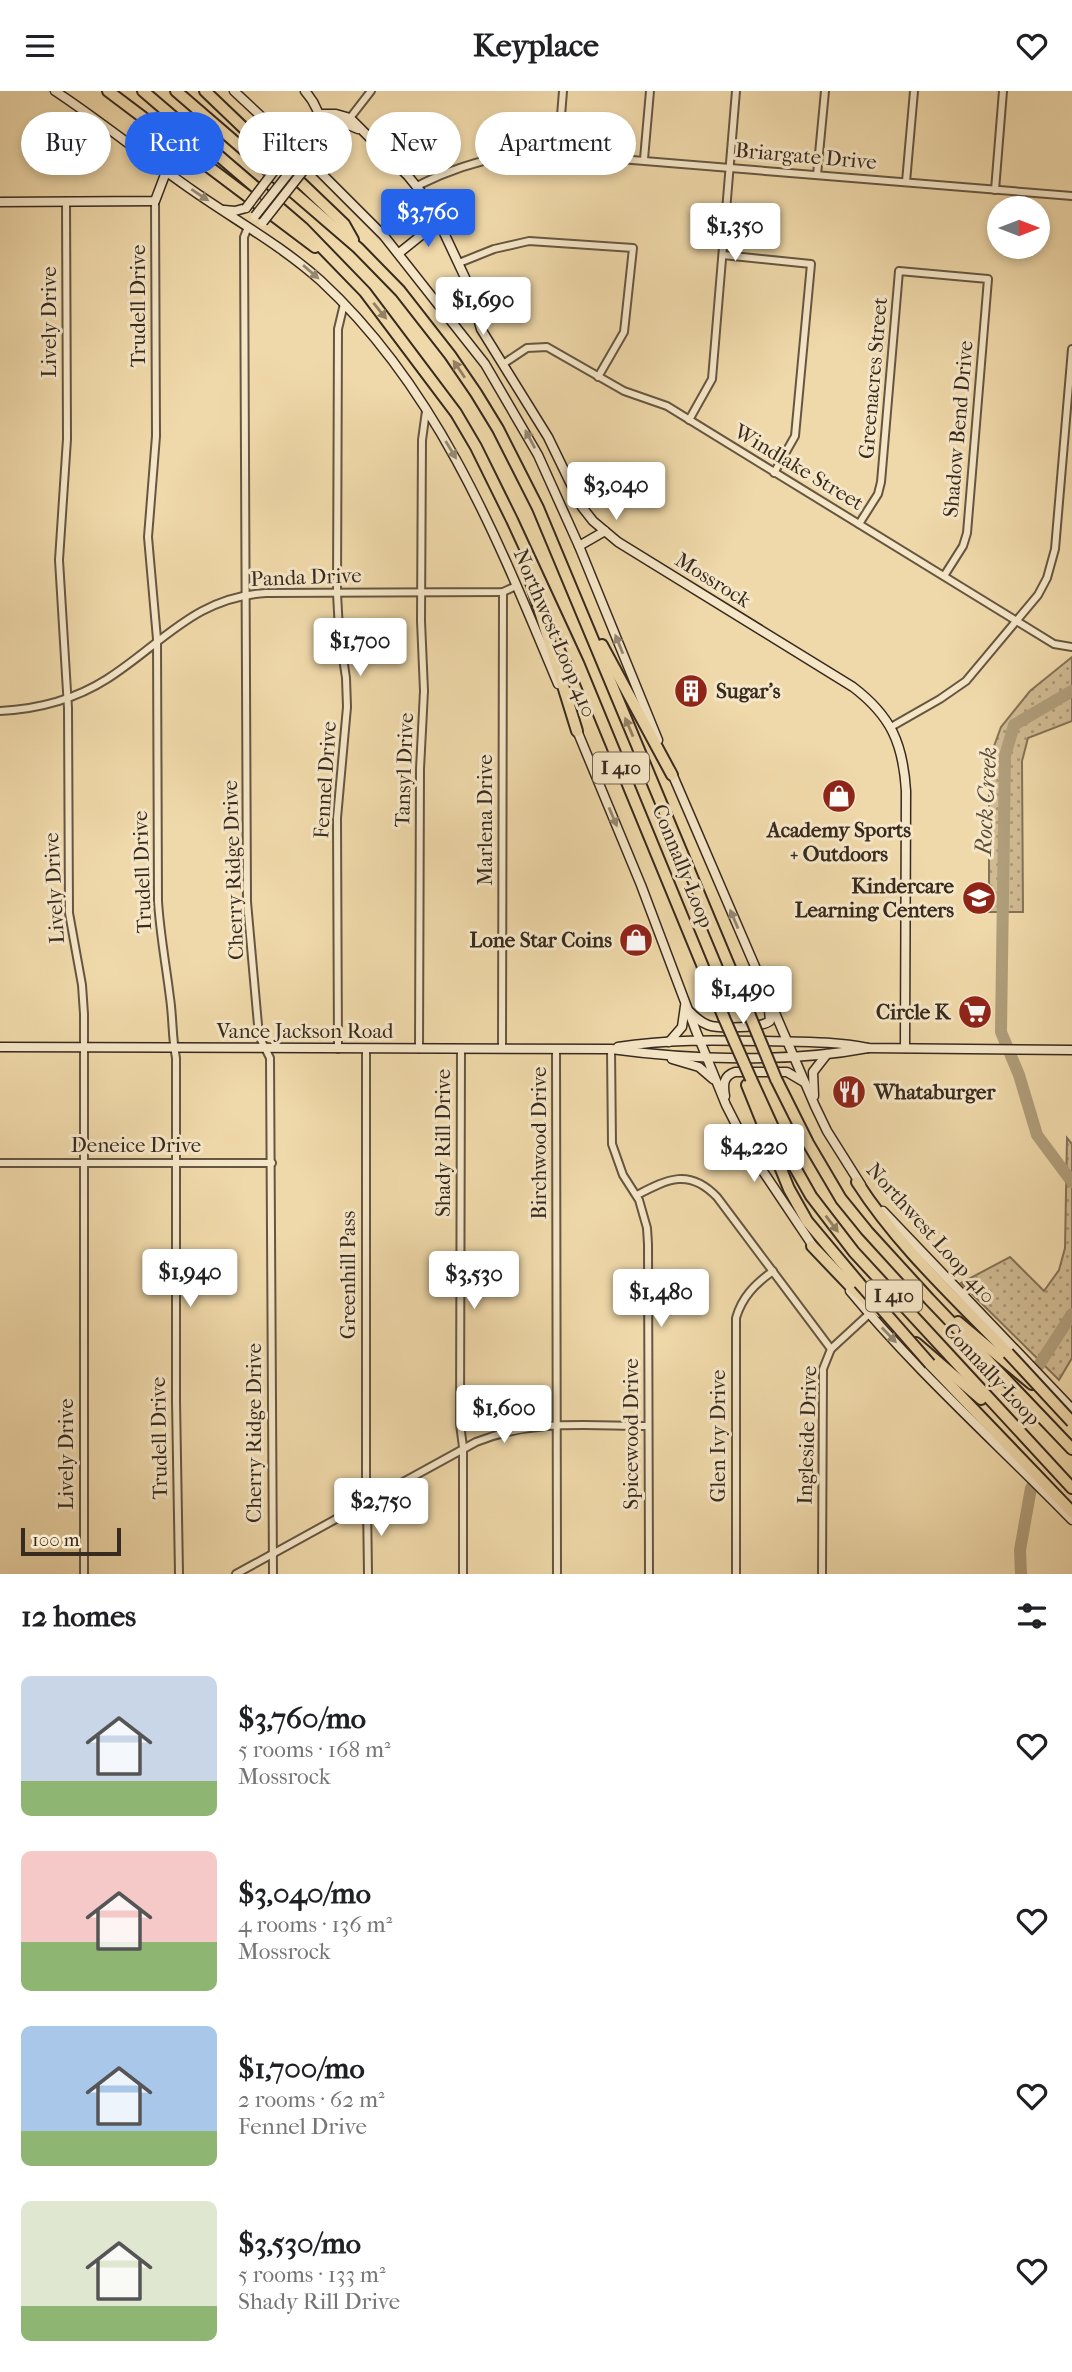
<!DOCTYPE html>
<html lang="en">
<head>
<meta charset="utf-8">
<style>
	body { margin:0; font-family:"IM FELL French Canon",serif; background:#f6f6f6; color:#202124; height:100vh; display:flex; flex-direction:column; font-size:26px; white-space:nowrap }
	* { box-sizing:border-box; margin:0 }
	p { font-size:23px; color:#757577 }
	.icon { flex:none; width:38px; height:38px; fill:none; stroke:currentColor; stroke-width:2; stroke-linecap:round; stroke-linejoin:round }
	.map { position:relative; height:1483px; overflow:hidden }
	.details { display:flex; flex-direction:column; background:#fff; flex:1 }
	.details>* { flex:none }
	.banner { position:absolute; left:21px; top:21px; width:700px; height:63px; display:flex; gap:14px }
	.needle { width:46px; rotate:90deg }
	.tools { position:absolute; left:987px; top:105px; display:grid; gap:14px }
	.tools a { display:grid; place-items:center; width:63px; height:63px; border-radius:50%; background:#fff; box-shadow:0 4px 10px #0003; font-size:35px }
	.scale { position:absolute; left:21px; bottom:18px; width:100px; box-sizing:border-box; padding-left:7px; border:4px solid #372a1f; border-top:0; font-size:19px; line-height:24px; white-space:nowrap; color:#372a1f; -webkit-text-stroke:5px #f5e6c7; paint-order:stroke }
	.price { position:absolute; translate:-50% -60px; padding:0 16px; border-radius:7px; background:#fff; color:#222; font-size:23px; line-height:46px; filter:drop-shadow(0 2px 4px #0008) }
	.price::after { content:''; position:absolute; left:50%; top:42px; width:21px; height:16px; margin-left:-10px; background:inherit; clip-path:polygon(0 0,100% 0,50% 100%) }
	.price.on { background:#2563eb; color:#fff }
	ul { padding:0; list-style:none }
	li { display:flex; align-items:center; gap:21px; height:175px; padding:0 21px }
	li span { display:grid; place-items:center; flex:none; width:196px; height:140px; border-radius:10px; color:#555 }
	li>.icon { margin-inline-start:auto }
	span .icon { width:84px; height:84px; fill:#fffc; stroke-width:1 }
	li b { font-size:30px }
	h2 { display:flex; justify-content:space-between; align-items:center; height:84px; padding:0 21px; font-size:30px }
	.tag { padding:0 24px; border-radius:32px; background:#fff; box-shadow:0 4px 10px #0003; font-size:24px; line-height:63px }
	.tag.on { background:#2563eb; color:#fff }
	header { display:flex; justify-content:space-between; align-items:center; height:91px; padding:0 21px; background:#fff; font-size:32px; font-weight:700 }
	.map>svg:first-child { display:block }
</style>
</head>
<body>
<header><svg class="icon" aria-label="menu" viewBox="0 0 24 24"><path d="M4 6h16M4 12h16M4 18h16"/></svg>Keyplace<svg class="icon" aria-label="heart" viewBox="0 0 24 24"><path d="M12 20l-8-8c-3-5 5-10 8-4 3-6 11-1 8 4z"/></svg></header>
<div class="map">
<svg width="1072" height="1483" viewBox="0 0 1072 1483">
	<defs>
		<pattern id="grass-dots" width="8" height="8" patternUnits="userSpaceOnUse" patternTransform="scale(1.75)"><rect width="8" height="8" fill="#d0ba92"/><path d="M2 2h.1M6 6h.1" fill="none" stroke="#aa9777" stroke-width="1.8" stroke-linecap="round"/></pattern>
	</defs>
	<rect width="100%" height="100%" fill="#efd8a9"/>
	<filter id="stains"><feTurbulence type="fractalNoise" baseFrequency=".00286" numOctaves="4"/><feColorMatrix values="0 0 0 0 .2 0 0 0 0 .09 0 0 0 0 .02 0 0 0 .5 -.17"/></filter>
	<radialGradient id="worn" r=".72"><stop offset=".6" stop-color="#630" stop-opacity="0"/><stop offset="1" stop-color="#630" stop-opacity=".3"/></radialGradient>
	<g fill="url(#grass-dots)" stroke="#847258" stroke-width="2">
		<path d="M1072,566V630L1028,647L1022,670L1023,821H989V669L1001,636L1030,600Z"/>
		<path d="M1067,1047L1072,1053V1267L1059,1289L961,1192L1010,1166L1044,1200L1059,1179L1065,1157Z"/>
	</g>
	<g fill="none" stroke-linecap="round" stroke-linejoin="round">
		<g stroke="#b09d7a" stroke-width="12">
			<path d="M1072,600L1014,634L1005,665L1001,941L1019,984L1037,1044L1072,1091"/>
			<path d="M1039,1274L1072,1223"/>
			<path d="M1021,1483L1020,1459L1031,1397"/>
		</g>
		<g stroke="#655642" stroke-width="10">
			<g id="street">
				<path d="M350,27L371,0"/>
				<path d="M558,62L563,0"/>
				<path d="M644,68L650,0"/>
				<path d="M817,84L825,0"/>
				<path d="M906,91L914,0"/>
				<path d="M417,95C455,76 491,65 534,61L1072,105"/>
				<path d="M995,99L1003,0"/>
				<path d="M66,110L67,348L59,469L68,617L69,822L82,894L84,923V1483"/>
				<path d="M155,110L156,345L148,446L157,548L158,810C160,843 166,874 170,907C173,927 172,947 176,967V1310L179,1483"/>
				<path d="M248,136L244,146L247,811L259,945L270,967L273,1483"/>
				<path d="M723,164L811,173L795,345L774,382"/>
				<path d="M459,172L494,158L529,150L633,157L624,241L598,286"/>
				<path d="M503,273L527,257L547,256L624,300L667,315L1054,553L1072,556"/>
				<path d="M689,329L712,288L736,0"/>
				<path d="M859,433L878,403L881,391L899,180L988,188L967,442L963,455L944,485"/>
				<path d="M0,620C39,618 74,609 107,588C162,553 195,506 266,502L503,501L516,495"/>
				<path d="M891,636L940,608L966,590L1038,504L1047,487L1055,458L1072,258"/>
				<path d="M338,958L337,727L347,616L346,587L339,540L337,502L338,238L344,213"/>
				<path d="M366,958V1393L370,1410"/>
				<path d="M419,958L420,678L424,600L421,530L422,349L426,320"/>
				<path d="M461,958L460,1333L463,1356V1483"/>
				<path d="M502,958L503,501"/>
				<path d="M556,958L557,1483"/>
				<path d="M611,958L612,1053L623,1084L639,1109L647,1137L648,1153L649,1483"/>
				<path d="M0,1072H272"/>
				<path d="M637,1104C668,1088 689,1077 717,1106L831,1258"/>
				<path d="M367,1411L368,1483"/>
				<path d="M236,1483L476,1351C533,1328 587,1335 648,1335"/>
				<path d="M736,1483V1227C742,1206 755,1193 773,1180"/>
				<path d="M822,1483L823,1278L831,1258L869,1223"/>
			</g>
		</g>
		<g stroke="#372a1f" stroke-width="11">
			<g id="secondary">
				<path d="M55,0C102,31 146,67 192,99C235,129 282,155 321,190C439,299 498,449 558,593"/>
				<path d="M234,0L310,71L384,145L485,273L538,364L579,455L658,649"/>
				<path d="M320,23H336L350,27L408,85L430,112L468,193L481,238L548,346L582,416L593,430L618,451L853,596C891,625 903,652 906,700L905,957"/>
				<path d="M321,29L339,30L358,38"/>
				<path d="M303,80C324,54 328,26 305,0"/>
				<path d="M0,111L155,110L166,81"/>
				<path d="M224,119L235,120L246,117"/>
				<path d="M399,162L439,130"/>
				<path d="M579,455L605,440"/>
				<path d="M576,637L641,794L696,940L726,1014L750,1061L815,1158"/>
				<path d="M671,680L815,1015L827,1040L861,1094"/>
				<path d="M689,920C695,926 700,931 708,934C719,938 761,937 770,930L769,919"/>
				<path d="M669,951L682,936L685,915"/>
				<path d="M0,956L611,958C691,969 788,972 868,957"/>
				<path d="M618,956C666,948 715,949 765,950C800,951 834,950 868,957L1072,959"/>
				<path d="M672,968L699,976L713,988"/>
				<path d="M725,1005C723,994 723,985 735,981H787L804,991"/>
				<path d="M814,1005L813,981L827,963"/>
				<path d="M883,1120L1072,1318"/>
				<path d="M850,1200C918,1282 998,1353 1072,1429"/>
			</g>
		</g>
		<g stroke="#372a1f" stroke-width="14">
			<g id="highway">
				<path d="M108,0L315,156"/>
				<path d="M143,0L303,137L365,201L456,322L476,356L512,429L578,572L724,927"/>
				<path d="M176,0L358,157L400,200L450,264L476,302L498,338L538,417L750,925"/>
				<path d="M205,0L344,133L353,149"/>
				<path d="M525,472L577,640"/>
				<path d="M602,554L672,684"/>
				<path d="M751,988L776,1043L811,1105L854,1161L1072,1397"/>
				<path d="M776,988L808,1052L841,1108L867,1140L929,1208L1072,1358"/>
				<path d="M747,994L789,1098L807,1130L859,1192"/>
				<path d="M857,1091C898,1155 955,1207 1008,1262"/>
				<path d="M812,1155L854,1199L880,1221"/>
				<path d="M958,1231L1032,1293"/>
				<path d="M916,1252L981,1308"/>
				<path d="M930,1273L1072,1421"/>
			</g>
		</g>
		<use href="#street" stroke="#f5e6c7" stroke-width="6"/>
		<use href="#secondary" stroke="#f5e6c7" stroke-width="8"/>
		<use href="#highway" stroke="#efd8a9" stroke-width="10"/>
		<g stroke="#372a1f" stroke-width="11" stroke-linecap="butt">
			<g id="secondary-bridge">
				<path d="M246,117L286,64"/>
				<path d="M255,125L296,73"/>
				<path d="M263,131L303,80"/>
			</g>
		</g>
		<g stroke="#372a1f" stroke-width="14" stroke-linecap="butt">
			<g id="highway-bridge">
				<path d="M750,925L776,988"/>
				<path d="M724,927L751,988"/>
				<path d="M859,1192L930,1273"/>
				<path d="M1008,1262L1072,1331"/>
			</g>
		</g>
		<use href="#secondary-bridge" stroke="#f5e6c7" stroke-width="8"/>
		<use href="#highway-bridge" stroke="#efd8a9" stroke-width="10"/>
	</g>
	<defs><path id="oneway-solid" d="M-6-.8H1V-3.2L6.5 0L1 3.2V.8H-6Z" transform="scale(1.75)"/></defs>
	<g fill="#968873">
		<use href="#oneway-solid" transform="translate(200 104) rotate(34)"/>
		<use href="#oneway-solid" transform="translate(311 181) rotate(41)"/>
		<use href="#oneway-solid" transform="translate(530 348) rotate(-118)"/>
		<use href="#oneway-solid" transform="translate(451 359) rotate(59)"/>
		<use href="#oneway-solid" transform="translate(619 553) rotate(-112)"/>
		<use href="#oneway-solid" transform="translate(613 726) rotate(67)"/>
		<use href="#oneway-solid" transform="translate(734 828) rotate(-113)"/>
		<use href="#oneway-solid" transform="translate(889 1244) rotate(46)"/>
	</g>
	<g fill="#938164">
		<use href="#oneway-solid" transform="translate(380 220) rotate(51)"/>
		<use href="#oneway-solid" transform="translate(459 278) rotate(-124)"/>
		<use href="#oneway-solid" transform="translate(629 636) rotate(-113)"/>
		<use href="#oneway-solid" transform="translate(832 1133) rotate(53)"/>
	</g>
	<defs>
		<g id="building-disc" transform="scale(1.75)"><circle r="9.5" fill="#8f2418" stroke="#f5e6c7"/><path d="M-4-6H4V6H1V3H-1V6H-4ZM-2.5-4.3h1.7v1.8h-1.7ZM.8-4.3h1.7v1.8H.8ZM-2.5-1h1.7V.8h-1.7ZM.8-1h1.7V.8H.8Z" fill="#fff"/></g>
		<g id="shop-disc" transform="scale(1.75)"><circle r="9.5" fill="#8f2418" stroke="#f5e6c7"/><path d="M-5-2.5h2.3a2.7 3.5 0 0 1 5.4 0H5L5.5 6h-11ZM-1.5-2.5h3a1.5 2.3 0 0 0-3 0Z" fill="#fff"/></g>
		<g id="school-disc" transform="scale(1.75)"><circle r="9.5" fill="#8f2418" stroke="#f5e6c7"/><path d="M0-5L7-2L0 1L-7-2ZM-4 1L0 2.5L4 1V4Q0 6-4 4Z" fill="#fff"/></g>
		<g id="supermarket-disc" transform="scale(1.75)"><circle r="9.5" fill="#8f2418" stroke="#f5e6c7"/><path d="M-6-5.5h2.5l.6 2H6L4.5 2H-2.5L-4.4-4H-6ZM-1.5 3.2a1.3 1.3 0 1 0 .1 0ZM3 3.2a1.3 1.3 0 1 0 .1 0Z" fill="#fff"/></g>
		<g id="restaurant-disc" transform="scale(1.75)"><circle r="9.5" fill="#8f2418" stroke="#f5e6c7"/><path d="M-5-6h1v4h1v-4h1v4h1v-4h1v5L-1.5 .5V6h-2V.5L-5-1ZM5-6V6H3V1.5H1.5Q1.5-4 5-6Z" fill="#fff"/></g>
	</defs>
	<g fill-rule="evenodd">
		<use href="#building-disc" x="691" y="600"/>
		<use href="#shop-disc" x="839" y="705"/>
		<use href="#school-disc" x="979" y="807"/>
		<use href="#shop-disc" x="636" y="849"/>
		<use href="#supermarket-disc" x="975" y="921"/>
		<use href="#restaurant-disc" x="849" y="1001"/>
	</g>
	<g text-anchor="middle" dominant-baseline="central" stroke-width="6" stroke-linejoin="round" paint-order="stroke">
		<g fill="#f5e6c7" stroke="#706251" stroke-width="2">
			<rect x="593" y="661.5" width="56" height="31" rx="5"/>
			<rect x="866" y="1189.5" width="56" height="31" rx="5"/>
		</g>
		<g font-size="19" font-weight="bold" fill="#372a1f">
			<text x="621" y="677">I 410</text>
			<text x="894" y="1205">I 410</text>
		</g>
		<g font-size="21" fill="#372a1f" stroke="#f5e6c7">
			<text transform="translate(806 65) rotate(5)">Briargate Drive</text>
			<text transform="translate(138 215) rotate(-90)">Trudell Drive</text>
			<text transform="translate(49 231) rotate(-90)">Lively Drive</text>
			<text transform="translate(873 287) rotate(-85)">Greenacres Street</text>
			<text transform="translate(958 338) rotate(-85)">Shadow Bend Drive</text>
			<text transform="translate(799 376) rotate(31)">Windlake Street</text>
			<text transform="translate(306 486) rotate(-2)">Panda Drive</text>
			<text transform="translate(713 489) rotate(32)">Mossrock</text>
			<text transform="translate(555 542) rotate(67)">Northwest Loop 410</text>
			<text transform="translate(404 679) rotate(-88)">Tansyl Drive</text>
			<text transform="translate(325 689) rotate(-86)">Fennel Drive</text>
			<text transform="translate(485 729) rotate(-90)">Marlena Drive</text>
			<text transform="translate(683 775) rotate(68)">Connally Loop</text>
			<text transform="translate(233 779) rotate(-92)">Cherry Ridge Drive</text>
			<text transform="translate(142 781) rotate(-92)">Trudell Drive</text>
			<text transform="translate(54 797) rotate(-93)">Lively Drive</text>
			<text x="305" y="940">Vance Jackson Road</text>
			<text transform="translate(443 1052) rotate(-90)">Shady Rill Drive</text>
			<text transform="translate(539 1052) rotate(-90)">Birchwood Drive</text>
			<text x="136" y="1054">Deneice Drive</text>
			<text transform="translate(931 1142) rotate(48)">Northwest Loop 410</text>
			<text transform="translate(348 1184) rotate(-90)">Greenhill Pass</text>
			<text transform="translate(992 1283) rotate(47)">Connally Loop</text>
			<text transform="translate(254 1342) rotate(-90)">Cherry Ridge Drive</text>
			<text transform="translate(631 1343) rotate(-90)">Spicewood Drive</text>
			<text transform="translate(807 1344) rotate(-88)">Ingleside Drive</text>
			<text transform="translate(718 1345) rotate(-90)">Glen Ivy Drive</text>
			<text transform="translate(159 1347) rotate(-91)">Trudell Drive</text>
			<text transform="translate(66 1363) rotate(-90)">Lively Drive</text>
		</g>
		<g font-size="21" font-weight="bold" fill="#372a1f" stroke="#f5e6c7" text-anchor="end">
			<text x="716" y="600" text-anchor="start">Sugar's</text>
			<text x="839" y="739" text-anchor="middle">Academy Sports<tspan x="839" dy="24">+ Outdoors</tspan></text>
			<text x="954" y="795">Kindercare<tspan x="954" dy="24">Learning Centers</tspan></text>
			<text x="612" y="849">Lone Star Coins</text>
			<text x="950" y="921">Circle K</text>
			<text x="874" y="1001" text-anchor="start">Whataburger</text>
		</g>
		<g font-size="23" font-style="italic" fill="#5b4c3a" stroke="#f5e6c7">
			<text transform="translate(986 710) rotate(-87)">Rock Creek</text>
		</g>
	</g>
	<rect width="100%" height="100%" filter="url(#stains)"/>
	<rect width="100%" height="100%" fill="url(#worn)"/>
</svg>
<div class="tools">
<a><svg class="needle" viewBox="-14 -14 28 28"><path d="M0-13l5 13h-10z" fill="#e53935"/><path d="M0 13l5-13h-10z" fill="#757577"/></svg></a>
</div>
<div class="scale">100 m</div>
<b class="price on" style="left:428px;top:158px">$3,760</b>
<b class="price" style="left:735px;top:172px">$1,350</b>
<b class="price" style="left:483px;top:246px">$1,690</b>
<b class="price" style="left:616px;top:431px">$3,040</b>
<b class="price" style="left:360px;top:587px">$1,700</b>
<b class="price" style="left:743px;top:935px">$1,490</b>
<b class="price" style="left:754px;top:1093px">$4,220</b>
<b class="price" style="left:190px;top:1218px">$1,940</b>
<b class="price" style="left:474px;top:1220px">$3,530</b>
<b class="price" style="left:661px;top:1238px">$1,480</b>
<b class="price" style="left:504px;top:1354px">$1,600</b>
<b class="price" style="left:381px;top:1447px">$2,750</b>
<div class="banner">
<a class="tag">Buy</a>
<a class="tag on">Rent</a>
<a class="tag">Filters</a>
<a class="tag">New</a>
<a class="tag">Apartment</a>
</div>
</div>
<section class="details">
<h2>12 homes<svg class="icon" aria-label="filters" viewBox="0 0 24 24"><path d="M4 7h16M4 17h16"/><circle cx="9" cy="7" r="2"/><circle cx="15" cy="17" r="2"/></svg></h2>
<ul>
<li><span style="background:linear-gradient(#c9d6e8 75%,#8fb573 0)"><svg class="icon" aria-label="home" viewBox="0 0 24 24"><path d="M3 11l9-7 9 7M6 9v11h12V9"/></svg></span><div><b>$3,760/mo</b><p>5 rooms · 168 m²</p><p>Mossrock</p></div><svg class="icon" aria-label="heart" viewBox="0 0 24 24"><path d="M12 20l-8-8c-3-5 5-10 8-4 3-6 11-1 8 4z"/></svg></li>
<li><span style="background:linear-gradient(#f6c9c9 65%,#8fb573 0)"><svg class="icon" aria-label="home" viewBox="0 0 24 24"><path d="M3 11l9-7 9 7M6 9v11h12V9"/></svg></span><div><b>$3,040/mo</b><p>4 rooms · 136 m²</p><p>Mossrock</p></div><svg class="icon" aria-label="heart" viewBox="0 0 24 24"><path d="M12 20l-8-8c-3-5 5-10 8-4 3-6 11-1 8 4z"/></svg></li>
<li><span style="background:linear-gradient(#a9c7e8 75%,#8fb573 0)"><svg class="icon" aria-label="home" viewBox="0 0 24 24"><path d="M3 11l9-7 9 7M6 9v11h12V9"/></svg></span><div><b>$1,700/mo</b><p>2 rooms · 62 m²</p><p>Fennel Drive</p></div><svg class="icon" aria-label="heart" viewBox="0 0 24 24"><path d="M12 20l-8-8c-3-5 5-10 8-4 3-6 11-1 8 4z"/></svg></li>
<li><span style="background:linear-gradient(#dfe7d0 75%,#8fb573 0)"><svg class="icon" aria-label="home" viewBox="0 0 24 24"><path d="M3 11l9-7 9 7M6 9v11h12V9"/></svg></span><div><b>$3,530/mo</b><p>5 rooms · 133 m²</p><p>Shady Rill Drive</p></div><svg class="icon" aria-label="heart" viewBox="0 0 24 24"><path d="M12 20l-8-8c-3-5 5-10 8-4 3-6 11-1 8 4z"/></svg></li>
</ul>
</section>
</body>
</html>
